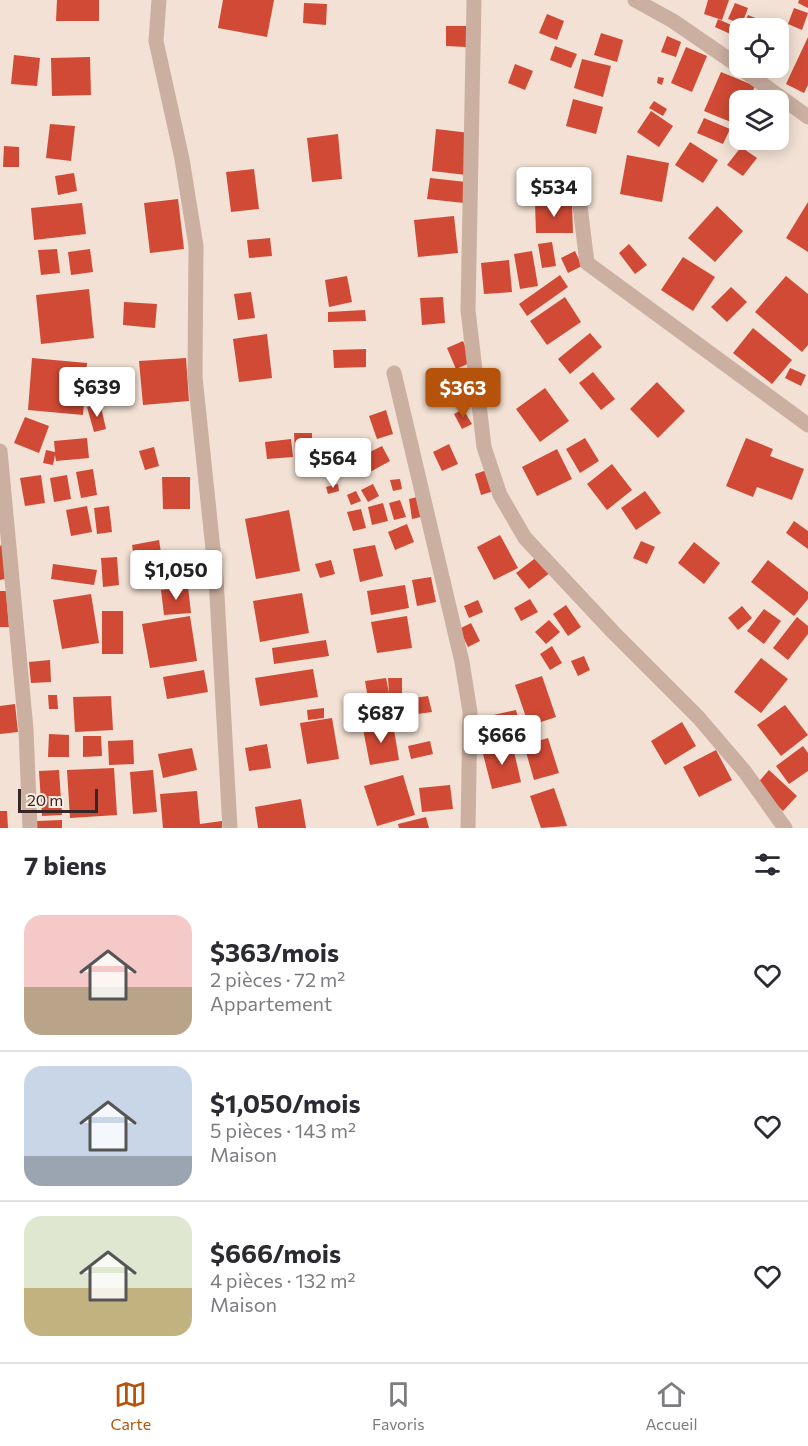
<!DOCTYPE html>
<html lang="fr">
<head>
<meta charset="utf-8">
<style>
	body { margin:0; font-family:Commissioner,sans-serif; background:#f2f2f3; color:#2b2b33; height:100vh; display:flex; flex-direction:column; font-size:22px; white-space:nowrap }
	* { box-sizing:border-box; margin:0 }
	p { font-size:20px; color:#7c7c81 }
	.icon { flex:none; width:33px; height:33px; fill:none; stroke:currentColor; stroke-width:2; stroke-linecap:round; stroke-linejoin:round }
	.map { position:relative; height:828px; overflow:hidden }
	.drawer { display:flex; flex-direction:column; background:#fff; flex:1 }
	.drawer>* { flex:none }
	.buttons { position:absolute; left:729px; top:18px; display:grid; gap:12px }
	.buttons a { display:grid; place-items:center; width:60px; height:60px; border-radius:12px; background:#fff; box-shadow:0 3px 15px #0003; font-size:30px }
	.scale { position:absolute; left:18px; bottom:15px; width:80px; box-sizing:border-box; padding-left:6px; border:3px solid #342724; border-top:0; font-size:16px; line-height:21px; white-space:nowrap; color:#342724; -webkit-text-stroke:4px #faece1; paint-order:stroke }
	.price { position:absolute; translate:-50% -51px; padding:0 14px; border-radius:6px; background:#fff; color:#222; font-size:20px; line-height:39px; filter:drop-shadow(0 2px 3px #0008) }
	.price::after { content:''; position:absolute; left:50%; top:36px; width:18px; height:14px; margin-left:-9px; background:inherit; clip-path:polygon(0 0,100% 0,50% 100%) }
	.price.active { background:#b45309; color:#fff }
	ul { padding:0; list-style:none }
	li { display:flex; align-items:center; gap:18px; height:150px; padding:0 24px }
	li+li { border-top:2px solid #e1e1e2 }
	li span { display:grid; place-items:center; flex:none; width:168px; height:120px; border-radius:18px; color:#555 }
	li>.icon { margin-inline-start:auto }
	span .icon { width:72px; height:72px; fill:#fffc; stroke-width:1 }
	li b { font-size:26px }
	h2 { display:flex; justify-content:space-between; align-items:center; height:72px; padding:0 24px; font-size:26px }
	.tab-bar { display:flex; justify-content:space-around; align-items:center; height:84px; border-top:2px solid #e1e1e2; background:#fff; font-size:16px; color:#7c7c81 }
	.tab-bar a { display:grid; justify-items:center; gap:3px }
	.tab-bar .active { color:#b45309 }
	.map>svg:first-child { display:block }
</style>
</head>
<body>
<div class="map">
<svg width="808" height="828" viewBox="0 0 808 828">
	<rect width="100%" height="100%" fill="#f2e1d4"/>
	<g fill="#d04a35">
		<path d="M57,0H99V21H56Z"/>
		<path d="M223,0H274L267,37L218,28Z"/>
		<path d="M708,0H729L722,20L704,14Z"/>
		<path d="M799,0H808V8L798,3Z"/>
		<path d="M304,3L327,4L326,25L303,23Z"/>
		<path d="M735,3L748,8L742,24L728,19Z"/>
		<path d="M794,8L808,13L802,30L788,24Z"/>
		<path d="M547,14L564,21L557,40L539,33Z"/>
		<path d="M748,15L787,31L778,51V28H742Z"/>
		<path d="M718,19L740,29L737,37L715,27Z"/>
		<path d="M446,26H466V47L446,46Z"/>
		<path d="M601,33L623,40L617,62L594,55Z"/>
		<path d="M740,34V55L732,52Z"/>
		<path d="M667,36L681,42L676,57L661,52Z"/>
		<path d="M808,37V85L804,93L786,84Z"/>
		<path d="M555,46L577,54L571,68L550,60Z"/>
		<path d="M686,47L707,56L692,92L671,83Z"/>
		<path d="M14,55L40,58L37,86L11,84Z"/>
		<path d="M90,57L91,95L52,96L51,58Z"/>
		<path d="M582,59L611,66L603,97L574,88Z"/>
		<path d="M515,64L533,71L525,90L508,83Z"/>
		<path d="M721,72L755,86L749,100H740L738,125L704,111Z"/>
		<path d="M658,77L664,78L662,85L657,83Z"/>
		<path d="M573,99L603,107L596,134L566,126Z"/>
		<path d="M654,101L667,109L663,116L649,108Z"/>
		<path d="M651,111L673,126L659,147L637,132Z"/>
		<path d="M704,118L730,129L723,144L697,133Z"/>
		<path d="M50,124L75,126L71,161L46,158Z"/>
		<path d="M436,129L470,133L466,175L432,171Z"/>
		<path d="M338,134L342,179L312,182L307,138Z"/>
		<path d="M690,142L718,160L703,183L675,165Z"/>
		<path d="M4,146L19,147V167H3Z"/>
		<path d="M741,147L757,158L743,176L727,165Z"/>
		<path d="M627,155L669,163L662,202L620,194Z"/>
		<path d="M254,169L259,209L231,212L226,172Z"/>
		<path d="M74,173L77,191L58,195L55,176Z"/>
		<path d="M430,178L466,182L464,203L427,199Z"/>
		<path d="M571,182L573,200L540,202L538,183Z"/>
		<path d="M178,199L184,249L150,253L144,203Z"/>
		<path d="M808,202V252L786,238Z"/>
		<path d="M82,203L86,234L34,240L31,208Z"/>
		<path d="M535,203H572L573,233H536Z"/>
		<path d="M717,206L743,231L715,262L688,238Z"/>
		<path d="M454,216L458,253L418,257L414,220Z"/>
		<path d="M270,238L272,256L249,258L247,240Z"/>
		<path d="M552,242L556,266L542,268L538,244Z"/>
		<path d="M629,244L647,265L635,274L619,253Z"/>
		<path d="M57,249L60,273L41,275L38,250Z"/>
		<path d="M90,249L93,272L71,275L68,252Z"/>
		<path d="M532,251L538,286L520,289L514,254Z"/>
		<path d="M575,251L582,266L568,273L561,258Z"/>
		<path d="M683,257L715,277L693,311L661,290Z"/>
		<path d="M509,260L512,292L484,294L481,263Z"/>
		<path d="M560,275L568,287L527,316L519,304Z"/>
		<path d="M347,276L352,302L329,307L325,280Z"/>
		<path d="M786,276L808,294V345L802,352L755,312Z"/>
		<path d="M731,287L747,302L727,322L711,307Z"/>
		<path d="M89,289L94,338L41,344L36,295Z"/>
		<path d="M251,292L255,318L238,320L234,294Z"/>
		<path d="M443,297L445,323L422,325L420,298Z"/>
		<path d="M565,297L581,322L547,345L530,321Z"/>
		<path d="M124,302L157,304L155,328L123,325Z"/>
		<path d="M365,310L366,321L328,322V312Z"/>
		<path d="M753,328L792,360L772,384L733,353Z"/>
		<path d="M590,333L602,347L570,374L558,359Z"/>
		<path d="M267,334L272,378L239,382L233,339Z"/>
		<path d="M463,341L472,362L456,369L447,348Z"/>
		<path d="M366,349V367L334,368L333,350Z"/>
		<path d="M32,358L87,363L83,415L28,410Z"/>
		<path d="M186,358L189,401L143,405L139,361Z"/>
		<path d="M790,368L806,375L801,386L785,378Z"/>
		<path d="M447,369L456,381L442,390L433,378Z"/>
		<path d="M593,372L615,399L601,410L579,383Z"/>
		<path d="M657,382L685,411L658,438L630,409Z"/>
		<path d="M545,388L569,421L540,442L516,409Z"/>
		<path d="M100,403L106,429L94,432L87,407Z"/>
		<path d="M463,409L472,424L462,429L454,414Z"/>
		<path d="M386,410L393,434L377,439L369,416Z"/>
		<path d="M25,417L49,426L39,453L14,443Z"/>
		<path d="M294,433H312V448L295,449Z"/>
		<path d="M87,438L89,458L56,461L55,455L53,465L43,463L46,450L55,452L54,441Z"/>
		<path d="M585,438L599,461L580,473L566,449Z"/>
		<path d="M746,438L773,449L770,456L804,469L792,500L757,487L753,497L726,486Z"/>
		<path d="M291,439L293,457L267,459L265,442Z"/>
		<path d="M449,444L458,464L442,471L433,452Z"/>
		<path d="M382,446L390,461L370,472L362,456Z"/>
		<path d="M154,447L159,466L145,470L139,451Z"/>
		<path d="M557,449L572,479L537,496L522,467Z"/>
		<path d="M612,464L632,490L607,510L587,484Z"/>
		<path d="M93,469L97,495L81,498L76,472Z"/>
		<path d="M487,470L494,491L481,495L475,474Z"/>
		<path d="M41,475L45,503L25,506L20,478Z"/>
		<path d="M67,475L71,499L54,502L50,478Z"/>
		<path d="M162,477H190V509H163Z"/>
		<path d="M400,479L402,489L393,491L390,480Z"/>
		<path d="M338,484L339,491L328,494L326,487Z"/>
		<path d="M373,484L379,496L368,502L361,490Z"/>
		<path d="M356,491L361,501L351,505L347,495Z"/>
		<path d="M645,491L661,513L636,530L621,508Z"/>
		<path d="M417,497L421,517L412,519L409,499Z"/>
		<path d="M400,500L406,517L394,520L389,503Z"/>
		<path d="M383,503L388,521L372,525L368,507Z"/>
		<path d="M87,506L92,532L71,536L66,510Z"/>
		<path d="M109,506L112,532L97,534L94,508Z"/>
		<path d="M361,509L366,528L353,531L347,512Z"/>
		<path d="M289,510L300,571L256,579L245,519Z"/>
		<path d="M794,521L808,531V549L786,533Z"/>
		<path d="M407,524L414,542L395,550L388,532Z"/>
		<path d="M500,535L518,568L494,580L477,547Z"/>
		<path d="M159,540L166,584L139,588L132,545Z"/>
		<path d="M641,541L655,547L647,564L633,558Z"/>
		<path d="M694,542L720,563L704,584L678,563Z"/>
		<path d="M2,545L5,579L0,580V546Z"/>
		<path d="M375,545L383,576L360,582L353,549Z"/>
		<path d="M538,556L551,572L529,589L516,573Z"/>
		<path d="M117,557L119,585L103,587L101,558Z"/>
		<path d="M331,560L335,574L320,578L315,564Z"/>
		<path d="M768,560L808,592V599L794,616L751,582Z"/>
		<path d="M53,564L97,570L94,585L51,579Z"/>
		<path d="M431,577L436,602L417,606L412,580Z"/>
		<path d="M405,585L409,608L371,615L367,591Z"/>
		<path d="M188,587L191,613L164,615L161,590Z"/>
		<path d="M0,591H6L9,627H0Z"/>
		<path d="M302,593L309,633L260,642L253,601Z"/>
		<path d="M91,594L99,643L62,649L53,600Z"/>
		<path d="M530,599L538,612L521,621L514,608Z"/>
		<path d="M478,600L483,612L469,618L464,606Z"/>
		<path d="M566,605L581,627L568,636L553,614Z"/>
		<path d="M742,606L752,618L738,630L728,618Z"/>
		<path d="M764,609L781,621L764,644L747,631Z"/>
		<rect x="102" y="611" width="21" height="43"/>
		<path d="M190,616L197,661L150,668L142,624Z"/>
		<path d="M407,616L412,648L377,653L371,622Z"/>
		<path d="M797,617L808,626V634L788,660L773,648Z"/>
		<path d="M549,620L560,632L546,644L535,632Z"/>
		<path d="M471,623L480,641L468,647L459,629Z"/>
		<path d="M326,640L329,656L274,664L272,648Z"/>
		<path d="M552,646L562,663L550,670L540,654Z"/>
		<path d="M584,656L590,670L578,676L571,661Z"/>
		<path d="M761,658L788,679L761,713L734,692Z"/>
		<path d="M50,660L51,682L31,683L29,662Z"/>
		<path d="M313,669L318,697L260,706L255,678Z"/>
		<path d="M204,670L208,692L167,699L163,677Z"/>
		<path d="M542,676L556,717L529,726L515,685Z"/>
		<path d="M386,678L389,693L388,678H402V693H389L392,712L371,716L365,681Z"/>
		<path d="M48,695H57L58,709H49Z"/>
		<path d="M111,696L113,730L75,732L73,697Z"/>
		<path d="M428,696L432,712L403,716L400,700Z"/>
		<path d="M15,704L18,732L0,734V706Z"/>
		<path d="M785,705L808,735L781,756L757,725Z"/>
		<path d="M324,708V718L308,720L307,710Z"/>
		<path d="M516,710L522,733L496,740L489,716Z"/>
		<path d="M332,718L339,759L307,764L300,723Z"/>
		<path d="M682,722L696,746L665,765L651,741Z"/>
		<path d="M393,724L399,760L370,765L363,729Z"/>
		<path d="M49,734L69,735V757H48Z"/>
		<path d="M83,736H101L102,756L83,757Z"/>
		<path d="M548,738L559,773L534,780L524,745Z"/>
		<path d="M133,740L134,764L109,765L108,741Z"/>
		<path d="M430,741L433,754L411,759L408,746Z"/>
		<path d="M512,743L521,782L492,789L482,750Z"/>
		<path d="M267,744L271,768L249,771L245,748Z"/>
		<path d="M803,746L808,753V771L789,784L776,766Z"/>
		<path d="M192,748L197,770L163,778L158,754Z"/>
		<path d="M716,750L732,780L699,797L683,767Z"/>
		<path d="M114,768L117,815L70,818L67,770Z"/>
		<path d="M59,770L62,815L42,816L39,771Z"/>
		<path d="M153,770L157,812L133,814L130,772Z"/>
		<path d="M769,770L797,796L783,811L756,785Z"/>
		<path d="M403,775L415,815L377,826L364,786Z"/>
		<path d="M450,785L453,809L422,812L419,788Z"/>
		<path d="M554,788L567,826L541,828L530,796Z"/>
		<path d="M197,791L200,824L222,821V828H163L160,794Z"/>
		<path d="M301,799L306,828H258L255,807Z"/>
		<path d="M0,811H7L8,828H0Z"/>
		<path d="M426,817L429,828H399L398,824Z"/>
		<path d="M62,820V828H37V821Z"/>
	</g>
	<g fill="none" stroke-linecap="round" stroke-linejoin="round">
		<g stroke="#cbafa0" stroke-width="15">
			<path d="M159,0L156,41L182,159L196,246L195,377L216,578L230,828"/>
			<path d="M474,0L468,310L484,447L500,495L525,538L613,632L698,717L745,772L785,828"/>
			<path d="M635,0L673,21L740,67"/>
			<path d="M740,68L808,117"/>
			<path d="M580,206L587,263L808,425"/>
			<path d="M394,373L462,662L470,712L468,828"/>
			<path d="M0,451L26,729L30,828"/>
		</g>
	</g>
</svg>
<div class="buttons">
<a><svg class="icon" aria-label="locate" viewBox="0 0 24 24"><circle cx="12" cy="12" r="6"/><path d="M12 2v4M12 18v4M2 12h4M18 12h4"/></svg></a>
<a><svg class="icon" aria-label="layers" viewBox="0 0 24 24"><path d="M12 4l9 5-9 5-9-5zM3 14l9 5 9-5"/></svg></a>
</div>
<div class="scale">20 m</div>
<b class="price" style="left:554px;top:218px">$534</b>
<b class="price" style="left:97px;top:418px">$639</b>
<b class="price active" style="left:463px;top:419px">$363</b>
<b class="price" style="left:333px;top:489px">$564</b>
<b class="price" style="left:176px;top:601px">$1,050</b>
<b class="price" style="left:381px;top:744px">$687</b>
<b class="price" style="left:502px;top:766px">$666</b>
</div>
<section class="drawer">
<h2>7 biens<svg class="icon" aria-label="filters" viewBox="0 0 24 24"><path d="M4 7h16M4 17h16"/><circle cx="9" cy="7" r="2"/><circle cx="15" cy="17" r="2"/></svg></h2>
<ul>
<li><span style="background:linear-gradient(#f6c9c9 60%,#b9a48a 0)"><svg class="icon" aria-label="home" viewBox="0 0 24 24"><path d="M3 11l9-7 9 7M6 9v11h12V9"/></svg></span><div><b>$363/mois</b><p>2 pièces · 72 m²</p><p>Appartement</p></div><svg class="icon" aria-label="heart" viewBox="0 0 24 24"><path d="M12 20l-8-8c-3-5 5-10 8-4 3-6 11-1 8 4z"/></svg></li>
<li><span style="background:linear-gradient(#c9d6e8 75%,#9aa5b1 0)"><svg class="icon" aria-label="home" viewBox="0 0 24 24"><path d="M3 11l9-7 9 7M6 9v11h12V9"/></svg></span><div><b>$1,050/mois</b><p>5 pièces · 143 m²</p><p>Maison</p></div><svg class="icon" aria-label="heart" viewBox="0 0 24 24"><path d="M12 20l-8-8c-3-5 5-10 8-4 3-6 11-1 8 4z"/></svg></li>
<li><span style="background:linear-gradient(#dfe7d0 60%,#c2b280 0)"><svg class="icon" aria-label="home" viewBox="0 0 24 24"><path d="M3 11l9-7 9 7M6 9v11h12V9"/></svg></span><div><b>$666/mois</b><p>4 pièces · 132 m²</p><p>Maison</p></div><svg class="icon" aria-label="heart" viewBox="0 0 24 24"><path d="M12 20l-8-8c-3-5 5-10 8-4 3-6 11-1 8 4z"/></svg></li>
</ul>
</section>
<nav class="tab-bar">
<a class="active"><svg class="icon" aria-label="map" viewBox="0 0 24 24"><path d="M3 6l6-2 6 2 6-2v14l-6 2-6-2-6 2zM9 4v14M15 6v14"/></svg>Carte</a>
<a><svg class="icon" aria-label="saved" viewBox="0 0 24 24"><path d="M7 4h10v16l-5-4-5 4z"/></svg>Favoris</a>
<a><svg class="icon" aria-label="home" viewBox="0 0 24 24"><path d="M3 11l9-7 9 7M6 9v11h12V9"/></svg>Accueil</a>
</nav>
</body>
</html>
